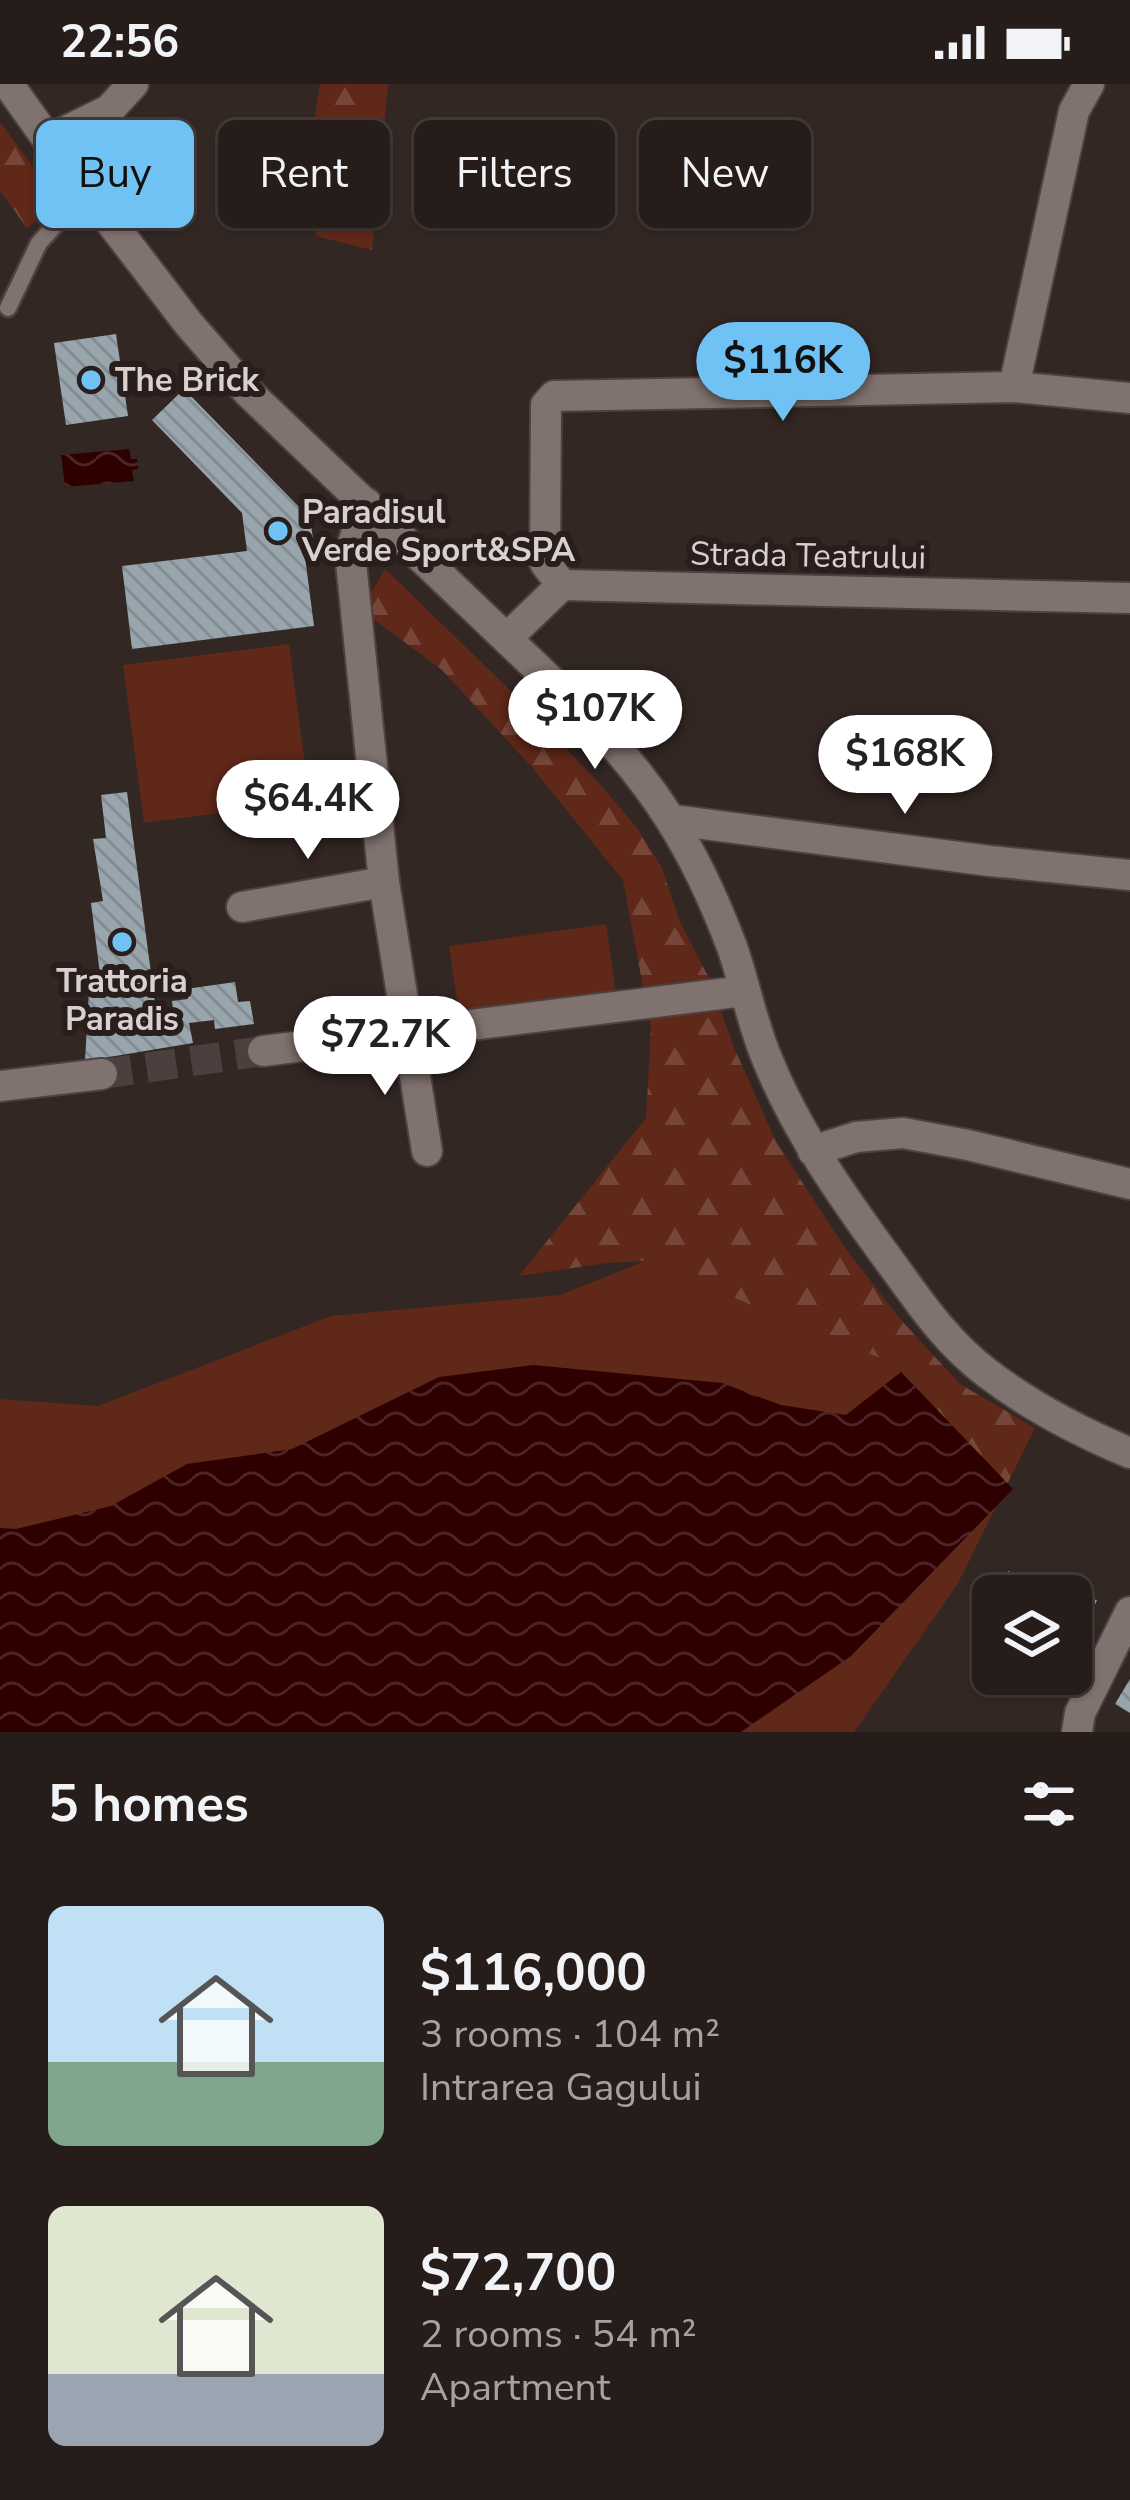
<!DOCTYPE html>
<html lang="en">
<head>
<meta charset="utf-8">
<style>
	body { margin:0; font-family:"Nunito Sans",sans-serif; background:#2e2624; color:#f1f3f6; height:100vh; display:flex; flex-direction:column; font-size:45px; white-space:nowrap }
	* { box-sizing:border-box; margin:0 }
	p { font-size:39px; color:#a4a2a3 }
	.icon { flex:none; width:66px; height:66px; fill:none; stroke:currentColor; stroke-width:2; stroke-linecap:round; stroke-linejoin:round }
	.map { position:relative; height:1648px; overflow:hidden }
	.side { display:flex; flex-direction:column; background:#261d1b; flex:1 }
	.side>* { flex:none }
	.hud { position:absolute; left:36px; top:36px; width:1059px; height:108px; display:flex; gap:24px }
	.controls { position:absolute; left:972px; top:1491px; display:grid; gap:24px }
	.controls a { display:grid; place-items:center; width:120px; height:120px; border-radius:18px; background:#261d1b; box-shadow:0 3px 9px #0004,0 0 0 3px #423b3a; font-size:60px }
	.price { position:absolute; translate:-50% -102px; padding:0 27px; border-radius:42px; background:#fff; color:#222; font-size:39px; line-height:78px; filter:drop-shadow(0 3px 6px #0008) }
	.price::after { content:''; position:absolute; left:50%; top:72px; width:36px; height:27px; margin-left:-18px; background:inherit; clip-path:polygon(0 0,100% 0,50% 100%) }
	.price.selected { background:#70c1f4; color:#111 }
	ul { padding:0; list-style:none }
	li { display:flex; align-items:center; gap:36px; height:300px; padding:0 48px }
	li span { display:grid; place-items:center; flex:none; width:336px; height:240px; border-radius:18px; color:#555 }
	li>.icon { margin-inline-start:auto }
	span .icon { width:144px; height:144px; fill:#fffc; stroke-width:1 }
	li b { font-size:51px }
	h2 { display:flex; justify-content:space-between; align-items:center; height:144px; padding:0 48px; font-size:51px }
	.pill { padding:0 42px; border-radius:18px; background:#261d1b; box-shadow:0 3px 9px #0004,0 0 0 3px #423b3a; font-size:42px; line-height:108px }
	.pill.selected { background:#70c1f4; color:#111 }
	.status { display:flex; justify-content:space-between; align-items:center; height:84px; padding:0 60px; background:#261d1b; direction:ltr }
	.status svg { height:33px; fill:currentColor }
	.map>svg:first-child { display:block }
</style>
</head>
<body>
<div class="status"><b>22:56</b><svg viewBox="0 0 49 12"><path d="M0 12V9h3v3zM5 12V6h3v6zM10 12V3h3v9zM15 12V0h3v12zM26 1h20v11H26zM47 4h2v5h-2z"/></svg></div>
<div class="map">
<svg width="1130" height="1648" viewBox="0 0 1130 1648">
	<defs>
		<pattern id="forest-firs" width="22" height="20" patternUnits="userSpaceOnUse" patternTransform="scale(3)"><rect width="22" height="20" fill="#602818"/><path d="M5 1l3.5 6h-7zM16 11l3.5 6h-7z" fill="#764639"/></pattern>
		<pattern id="water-waves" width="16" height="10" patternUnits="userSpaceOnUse" patternTransform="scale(3)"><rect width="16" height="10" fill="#2e0100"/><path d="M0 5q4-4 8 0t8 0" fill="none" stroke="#4c2524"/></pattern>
		<pattern id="building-back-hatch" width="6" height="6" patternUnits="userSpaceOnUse" patternTransform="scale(3)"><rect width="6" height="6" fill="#99a5ad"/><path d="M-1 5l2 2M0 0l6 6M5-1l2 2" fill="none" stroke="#838c91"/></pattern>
	</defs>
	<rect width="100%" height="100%" fill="#332724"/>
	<g fill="#602818">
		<path d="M289,560L310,717L144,739L123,581Z"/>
		<path d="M606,840L617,916L460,937L449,862Z"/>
		<path d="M645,1177L892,1279L957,1501L854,1648H0V1315L98,1322L331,1232L560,1211Z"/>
	</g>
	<g fill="url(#forest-firs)">
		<path d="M320,0H388L372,166L316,152L311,57Z"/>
		<path d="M0,38L59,118L27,144L0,107Z"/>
		<path d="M385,485L506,602L599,699L637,744L662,784L679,836L711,898L733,961L776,1058L846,1165L900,1235L960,1300L1035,1344L957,1501L892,1279L645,1177L606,1179L519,1192L646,1034L651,945L623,796L531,682L441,585L361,526Z"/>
	</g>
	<g fill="url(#water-waves)">
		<path d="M129,365L131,375H137L138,385L132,386L134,397L65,403L61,371Z"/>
		<path d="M533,1281L722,1299L781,1321L846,1331L901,1288L1013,1405L851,1572L741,1648H0V1444L16,1445L111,1422L187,1380L292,1365L439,1293Z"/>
	</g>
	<g fill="url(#building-back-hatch)">
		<path d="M116,250L128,332L66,341L54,259Z"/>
		<path d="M184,305L301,425L309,424L314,464L304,465L314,542L132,565L122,482L247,467L242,429L152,336Z"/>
		<path d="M127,708L156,927L173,925L172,917L188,915L186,905L235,898L238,918L250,917L254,940L215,945L214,936L189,939L193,959L85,977L89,906H102L91,819L103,817L93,755L106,754L101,711Z"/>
		<path d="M1008,1487L1041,1505L1065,1510V1512H1011Z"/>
		<path d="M1071,1511L1097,1516L1086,1541L1078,1539L1073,1563H1071Z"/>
		<path d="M1130,1595V1629L1115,1620Z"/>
	</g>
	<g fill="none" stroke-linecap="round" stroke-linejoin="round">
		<path stroke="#4c403e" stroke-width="30" stroke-dasharray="30 15" stroke-linecap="butt" d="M102,990L263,967"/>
		<g stroke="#4c423f" stroke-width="21">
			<path id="lane" d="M8,224L39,159L58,138L91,112"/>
		</g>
		<g stroke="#4c423f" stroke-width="34">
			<g id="street">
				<path d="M48,56L109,26L133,0"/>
				<path d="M1014,303L1074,27L1089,0"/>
				<path d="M366,419L350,469L384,798L427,1067"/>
				<path d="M562,501L545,479L546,321L554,312L1014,303L1130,314"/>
				<path d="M562,501L1130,514"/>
				<path d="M507,554L562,501"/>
				<path d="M673,736L990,777L1130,791"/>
				<path d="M242,823L384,798"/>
				<path d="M263,967L744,907"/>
				<path d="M0,1002L102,990"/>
				<path d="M813,1067L856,1053L903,1049L968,1061L1130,1100"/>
				<path d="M1077,1648L1080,1629L1130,1528"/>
			</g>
		</g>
		<g stroke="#4c423f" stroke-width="34">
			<path id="secondary" d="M8,0L48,56L188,239L248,308L575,620C652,696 694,762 732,863C745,900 752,940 768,977C798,1050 844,1115 891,1179C920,1219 947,1259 987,1289C1030,1322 1080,1348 1130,1369"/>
		</g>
		<use href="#lane" stroke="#80726e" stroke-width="16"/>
		<use href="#street" stroke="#80726e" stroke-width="30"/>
		<use href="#secondary" stroke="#80726e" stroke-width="30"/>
	</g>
	<g fill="#70c1f4" stroke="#291e1b" stroke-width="4.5">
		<circle cx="91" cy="296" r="12"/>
		<circle cx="278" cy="447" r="12"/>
		<circle cx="122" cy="858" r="12"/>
	</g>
	<g text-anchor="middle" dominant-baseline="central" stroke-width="12" stroke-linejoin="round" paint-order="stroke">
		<g font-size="33" font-weight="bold" fill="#d9d1cf" stroke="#291e1b" text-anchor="start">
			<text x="115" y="296">The Brick</text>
			<text x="302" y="428">Paradisul<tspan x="302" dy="38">Verde Sport&amp;SPA</tspan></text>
			<text x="122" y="897" text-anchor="middle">Trattoria<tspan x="122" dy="38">Paradis</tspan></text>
		</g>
		<g font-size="33" fill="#d9d1cf" stroke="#291e1b">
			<text transform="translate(808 472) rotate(1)">Strada Teatrului</text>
		</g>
	</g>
</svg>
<div class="controls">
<a><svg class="icon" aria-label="layers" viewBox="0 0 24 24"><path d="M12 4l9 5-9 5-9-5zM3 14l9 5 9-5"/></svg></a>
</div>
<b class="price selected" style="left:783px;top:340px">$116K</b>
<b class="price" style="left:595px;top:688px">$107K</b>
<b class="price" style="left:905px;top:733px">$168K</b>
<b class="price" style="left:308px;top:778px">$64.4K</b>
<b class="price" style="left:385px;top:1014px">$72.7K</b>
<div class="hud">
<a class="pill selected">Buy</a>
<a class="pill">Rent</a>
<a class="pill">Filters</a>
<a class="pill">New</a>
</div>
</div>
<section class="side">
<h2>5 homes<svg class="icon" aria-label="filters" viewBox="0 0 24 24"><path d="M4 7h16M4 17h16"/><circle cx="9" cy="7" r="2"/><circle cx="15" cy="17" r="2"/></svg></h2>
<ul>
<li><span style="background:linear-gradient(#bfe0f5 65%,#7fa58c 0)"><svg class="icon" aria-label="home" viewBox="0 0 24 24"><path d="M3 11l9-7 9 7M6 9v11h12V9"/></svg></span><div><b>$116,000</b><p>3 rooms · 104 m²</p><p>Intrarea Gagului</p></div></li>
<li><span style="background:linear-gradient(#dfe7d0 70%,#9aa5b1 0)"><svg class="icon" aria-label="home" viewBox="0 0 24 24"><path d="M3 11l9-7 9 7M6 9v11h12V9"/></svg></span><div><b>$72,700</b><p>2 rooms · 54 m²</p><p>Apartment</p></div></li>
</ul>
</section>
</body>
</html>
